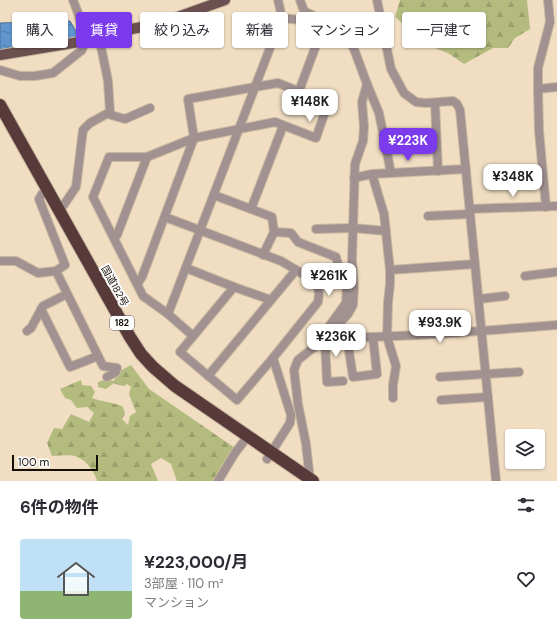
<!DOCTYPE html>
<html lang="ja">
<head>
<meta charset="utf-8">
<style>
	body { margin:0; font-family:"DM Sans","Noto Sans JP",sans-serif; background:#f2f2f3; color:#2b2b33; height:100vh; display:flex; flex-direction:column; font-size:15px; white-space:nowrap }
	* { box-sizing:border-box; margin:0 }
	p { font-size:13px; color:#7c7c81 }
	.icon { flex:none; width:22px; height:22px; fill:none; stroke:currentColor; stroke-width:2; stroke-linecap:round; stroke-linejoin:round }
	.map { position:relative; height:481px; overflow:hidden }
	.details { display:flex; flex-direction:column; background:#fff; flex:1 }
	.details>* { flex:none }
	.guide { position:absolute; left:12px; top:12px; width:533px; height:36px; display:flex; gap:8px }
	.buttons { position:absolute; left:505px; top:429px; display:grid; gap:8px }
	.buttons a { display:grid; place-items:center; width:40px; height:40px; border-radius:4px; background:#fff; box-shadow:0 1px 3px #0004; font-size:20px }
	.scale { position:absolute; left:12px; bottom:10px; width:86px; box-sizing:border-box; padding-left:4px; border:2px solid #140e05; border-top:0; font-size:11px; line-height:14px; white-space:nowrap; color:#140e05; -webkit-text-stroke:3px #fff; paint-order:stroke }
	.price { position:absolute; translate:-50% -34px; padding:0 9px; border-radius:8px; background:#fff; color:#222; font-size:13px; line-height:26px; filter:drop-shadow(0 1px 2px #0008) }
	.price::after { content:''; position:absolute; left:50%; top:24px; width:12px; height:9px; margin-left:-6px; background:inherit; clip-path:polygon(0 0,100% 0,50% 100%) }
	.price.current { background:#7c3aed; color:#fff }
	ul { padding:0; list-style:none }
	li { display:flex; align-items:center; gap:12px; height:100px; padding:0 20px }
	li+li { border-top:1px solid #e1e1e2 }
	li span { display:grid; place-items:center; flex:none; width:112px; height:80px; border-radius:4px; color:#555 }
	li>.icon { margin-inline-start:auto }
	span .icon { width:48px; height:48px; fill:#fffc; stroke-width:1 }
	li b { font-size:17px }
	h2 { display:flex; justify-content:space-between; align-items:center; height:48px; padding:0 20px; font-size:17px }
	.pill { padding:0 14px; border-radius:4px; background:#fff; box-shadow:0 1px 3px #0004; font-size:14px; line-height:36px }
	.pill.current { background:#7c3aed; color:#fff }
	.map>svg:first-child { display:block }
</style>
</head>
<body>
<div class="map">
<svg width="557" height="481" viewBox="0 0 557 481">
	<defs>
		<pattern id="forest-firs" width="22" height="20" patternUnits="userSpaceOnUse"><rect width="22" height="20" fill="#b3bb7e"/><path d="M5 1l3.5 6h-7zM16 11l3.5 6h-7z" fill="#99a06b"/></pattern>
		<pattern id="water-ripples" width="26" height="14" patternUnits="userSpaceOnUse"><rect width="26" height="14" fill="#6195ce"/><path d="M2 4q2-2 4 0t4 0M15 11q2-2 4 0t4 0" fill="none" stroke="#4f78a5"/></pattern>
	</defs>
	<rect width="100%" height="100%" fill="#f0ddc2"/>
	<g fill="url(#forest-firs)">
		<path d="M400,0H527L530,29L515,38L508,48H493L464,64L448,53L432,47L449,30L430,21L420,29L402,23L395,17Z"/>
		<path d="M131,365L149,389L235,448L217,481H177L171,464L161,458L151,464L158,481H97C95,472 86,460 77,457C71,454 59,456 52,456L47,443L54,428L62,429L71,414L89,422L94,413L87,407L77,408L71,400L65,398L60,389L81,380L82,385L91,386L95,392L92,398C102,402 114,402 123,407L125,414L122,419L128,425L130,416L136,412L129,394L131,387L127,384L124,386L118,385L114,383L106,389L98,387V382L106,379L114,381L118,372Z"/>
	</g>
	<path fill="url(#water-ripples)" stroke="#4a6c92" d="M70,21L80,38L0,51V23Z"/>
	<g fill="none" stroke-linecap="round" stroke-linejoin="round">
		<g stroke="#c8b8a0" stroke-width="10">
			<g id="minor">
				<path d="M300,0L304,11L340,29L354,49L367,84L362,102L364,127L363,141L355,164L352,260L354,288L353,305L348,314L328,336L298,360L294,370L298,404L306,444L310,480"/>
				<path d="M377,0L391,69L404,93L416,102L426,103L453,101L457,104L460,110L496,481"/>
				<path d="M280,18L302,20L319,28L321,32L299,91"/>
				<path d="M99,37L108,81L110,112L111,115L125,119L150,108"/>
				<path d="M0,70L20,76H35L53,73L82,50L85,41L78,13L73,0"/>
				<path d="M367,84L379,113L391,173"/>
				<path d="M538,89L557,87"/>
				<path d="M435,103L438,171"/>
				<path d="M372,174L384,214L390,270V284L388,302L387,337L396,366L393,385V398"/>
				<path d="M354,178L372,174L466,169"/>
				<path d="M48,190L42,194L39,199L65,265L56,271L103,366L117,368L116,372L107,377"/>
				<path d="M214,195L272,217L274,232L263,255"/>
				<path d="M546,207L539,131L538,89V68L550,22L548,0"/>
				<path d="M58,209L63,206L76,187L83,130L90,123L110,112"/>
				<path d="M251,209L283,126"/>
				<path d="M470,209L557,206"/>
				<path d="M428,216L470,214"/>
				<path d="M165,217L281,261L308,277L317,284L319,294L318,302L273,358L291,415L290,423L267,459"/>
				<path d="M316,229L353,228L386,231"/>
				<path d="M274,232L291,233L298,242L336,257L340,271L347,284L346,303L330,325L325,343L327,382L343,381"/>
				<path d="M114,238L117,235L147,157"/>
				<path d="M0,261H16L38,273L56,271"/>
				<path d="M186,268L234,287L271,300"/>
				<path d="M390,270L475,264"/>
				<path d="M525,276L557,272"/>
				<path d="M137,284L142,277L194,138L188,99L278,83L328,103L316,138L275,122L194,138L147,157H109L93,197L143,296L168,314L193,336"/>
				<path d="M234,287L180,352L237,400L273,358"/>
				<path d="M479,299L505,296"/>
				<path d="M41,309L70,367L98,356"/>
				<path d="M168,314L278,27L281,13L278,0"/>
				<path d="M27,331L31,328L43,306L67,294"/>
				<path d="M328,336L332,338C408,337 482,331 557,325"/>
				<path d="M347,338L353,377L377,374L373,338"/>
				<path d="M208,376L296,270"/>
				<path d="M440,377L519,372"/>
				<path d="M441,400L488,397"/>
				<path d="M218,481L235,453L248,436"/>
			</g>
		</g>
		<g stroke="#c8b8a0" stroke-width="12">
			<path id="major" d="M0,55L85,41L110,33L158,24L225,0"/>
		</g>
		<g stroke="#c8b8a0" stroke-width="14">
			<path id="highway" d="M0,105L130,337L141,354L153,367L175,386L313,481"/>
		</g>
		<use href="#minor" stroke="#a19190" stroke-width="8"/>
		<use href="#major" stroke="#6b504f" stroke-width="10"/>
		<use href="#highway" stroke="#573a39" stroke-width="12"/>
	</g>
	<g text-anchor="middle" dominant-baseline="central" stroke-width="4" stroke-linejoin="round" paint-order="stroke">
		<rect fill="#fff" stroke="#5a5650" stroke-width="1" x="110" y="316" width="24" height="14" rx="3"/>
		<g font-size="9" font-weight="bold" fill="#140e05">
			<text x="122" y="323">182</text>
		</g>
		<g font-size="10" fill="#140e05" stroke="#fff">
			<text transform="translate(115 286) rotate(61)">国道182号</text>
		</g>
	</g>
</svg>
<div class="buttons">
<a><svg class="icon" aria-label="layers" viewBox="0 0 24 24"><path d="M12 4l9 5-9 5-9-5zM3 14l9 5 9-5"/></svg></a>
</div>
<div class="scale">100 m</div>
<b class="price" style="left:310px;top:123px">¥148K</b>
<b class="price current" style="left:408px;top:162px">¥223K</b>
<b class="price" style="left:513px;top:198px">¥348K</b>
<b class="price" style="left:329px;top:297px">¥261K</b>
<b class="price" style="left:440px;top:344px">¥93.9K</b>
<b class="price" style="left:336px;top:358px">¥236K</b>
<div class="guide">
<a class="pill">購入</a>
<a class="pill current">賃貸</a>
<a class="pill">絞り込み</a>
<a class="pill">新着</a>
<a class="pill">マンション</a>
<a class="pill">一戸建て</a>
</div>
</div>
<section class="details">
<h2>6件の物件<svg class="icon" aria-label="filters" viewBox="0 0 24 24"><path d="M4 7h16M4 17h16"/><circle cx="9" cy="7" r="2"/><circle cx="15" cy="17" r="2"/></svg></h2>
<ul>
<li><span style="background:linear-gradient(#bfe0f5 65%,#8fb573 0)"><svg class="icon" aria-label="home" viewBox="0 0 24 24"><path d="M3 11l9-7 9 7M6 9v11h12V9"/></svg></span><div><b>¥223,000/月</b><p>3部屋 · 110 m²</p><p>マンション</p></div><svg class="icon" aria-label="heart" viewBox="0 0 24 24"><path d="M12 20l-8-8c-3-5 5-10 8-4 3-6 11-1 8 4z"/></svg></li>
</ul>
</section>
</body>
</html>
